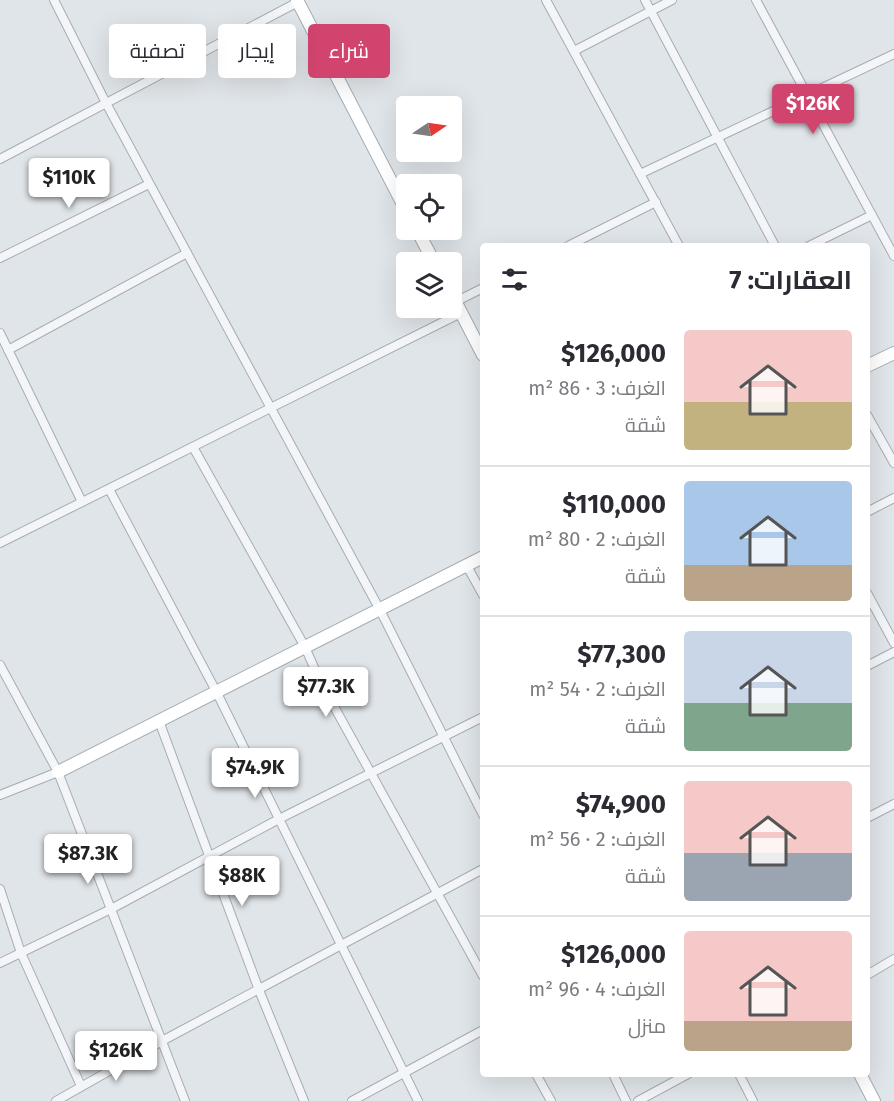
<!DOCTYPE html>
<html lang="ar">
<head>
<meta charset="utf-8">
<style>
	body { margin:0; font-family:"Fira Sans",Cairo,sans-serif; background:#f2f2f3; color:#2b2b33; direction:rtl; height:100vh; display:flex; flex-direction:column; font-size:22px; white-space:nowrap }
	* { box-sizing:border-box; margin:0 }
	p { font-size:20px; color:#7c7c81 }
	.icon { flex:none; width:33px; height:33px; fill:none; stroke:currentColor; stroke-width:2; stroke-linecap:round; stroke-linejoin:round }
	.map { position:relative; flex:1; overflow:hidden; direction:ltr }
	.sheet { position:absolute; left:480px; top:243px; width:390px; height:834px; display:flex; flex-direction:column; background:#fff; border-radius:6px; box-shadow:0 6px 24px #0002; direction:rtl }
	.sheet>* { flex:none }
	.top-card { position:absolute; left:18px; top:24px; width:372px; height:54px; direction:rtl; display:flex; gap:12px }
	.needle { width:39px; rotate:77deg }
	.fabs { position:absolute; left:396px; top:96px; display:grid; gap:12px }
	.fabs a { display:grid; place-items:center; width:66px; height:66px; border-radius:6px; background:#fff; box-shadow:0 6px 24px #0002; font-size:30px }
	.price { position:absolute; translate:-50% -51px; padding:0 14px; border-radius:6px; background:#fff; color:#222; font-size:20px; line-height:39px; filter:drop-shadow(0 2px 3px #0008) }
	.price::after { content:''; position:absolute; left:50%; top:36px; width:18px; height:14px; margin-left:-9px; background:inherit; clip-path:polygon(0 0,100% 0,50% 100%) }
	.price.selected { background:#d0446d; color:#fff }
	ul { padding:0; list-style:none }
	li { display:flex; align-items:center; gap:18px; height:150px; padding:0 18px }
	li+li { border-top:2px solid #e1e1e2 }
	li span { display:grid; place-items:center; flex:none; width:168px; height:120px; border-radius:6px; color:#555 }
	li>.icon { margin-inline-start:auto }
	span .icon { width:72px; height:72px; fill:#fffc; stroke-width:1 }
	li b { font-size:26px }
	h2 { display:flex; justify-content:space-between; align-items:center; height:72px; padding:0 18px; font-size:26px }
	.tag { padding:0 21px; border-radius:6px; background:#fff; box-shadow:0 6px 24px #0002; font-size:21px; line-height:54px }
	.tag.selected { background:#d0446d; color:#fff }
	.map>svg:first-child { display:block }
</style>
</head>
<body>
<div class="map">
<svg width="894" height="1101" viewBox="0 0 894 1101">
	<rect width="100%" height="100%" fill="#e0e5e9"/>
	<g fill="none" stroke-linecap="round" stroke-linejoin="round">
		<g stroke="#a5adb3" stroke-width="10">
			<g id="street">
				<path d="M54,0L106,103L380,610L483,815"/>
				<path d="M546,0L679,246"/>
				<path d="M645,0L775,246"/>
				<path d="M756,0L894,256"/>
				<path d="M574,51L672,0"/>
				<path d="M0,159L298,2"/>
				<path d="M640,174L894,54"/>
				<path d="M568,246L656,202"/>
				<path d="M809,246L872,215"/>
				<path d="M0,258L149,184"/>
				<path d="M455,302L483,288"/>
				<path d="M0,333L82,502"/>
				<path d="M8,350L187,253"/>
				<path d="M867,415L894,463"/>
				<path d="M193,447L305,647L320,681L483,976"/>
				<path d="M109,489L217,693L418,1101"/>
				<path d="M867,512L894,498"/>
				<path d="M0,543L461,313"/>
				<path d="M467,566L483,595"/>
				<path d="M867,593L894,643"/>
				<path d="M0,665L58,772L185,1101"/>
				<path d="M867,666L894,652"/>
				<path d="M159,721L259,990L304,1101"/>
				<path d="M0,795L58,772"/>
				<path d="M867,818L894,804"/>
				<path d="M0,889L21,953L81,1086"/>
				<path d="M0,963L111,909L279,819L483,717"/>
				<path d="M867,975L894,959"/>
				<path d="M536,1074L551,1101"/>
				<path d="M613,1074L626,1101"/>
				<path d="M739,1074L753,1101"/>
				<path d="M56,1101L162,1041L483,869"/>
				<path d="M352,1101L483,1030"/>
				<path d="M638,1101L688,1074"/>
			</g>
		</g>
		<g stroke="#a5adb3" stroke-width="14">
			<g id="secondary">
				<path d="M297,0L406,210"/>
				<path d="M417,230L434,262"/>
				<path d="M452,295L483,355"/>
				<path d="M867,366L894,353"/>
				<path d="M58,772L483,557"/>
				<path d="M860,1074L874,1101"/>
			</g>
		</g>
		<use href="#street" stroke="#f3f5f8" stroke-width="8"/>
		<use href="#secondary" stroke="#fff" stroke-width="12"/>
	</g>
</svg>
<div class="fabs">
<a><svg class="needle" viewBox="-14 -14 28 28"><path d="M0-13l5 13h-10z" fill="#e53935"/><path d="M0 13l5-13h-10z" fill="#7c7c81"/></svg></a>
<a><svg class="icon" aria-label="locate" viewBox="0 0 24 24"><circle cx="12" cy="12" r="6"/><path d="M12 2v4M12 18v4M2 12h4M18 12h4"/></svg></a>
<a><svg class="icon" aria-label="layers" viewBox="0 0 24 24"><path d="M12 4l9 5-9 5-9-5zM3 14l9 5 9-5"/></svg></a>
</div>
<b class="price selected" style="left:813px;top:135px">$126K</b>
<b class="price" style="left:69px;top:209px">$110K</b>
<b class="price" style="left:326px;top:718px">$77.3K</b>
<b class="price" style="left:255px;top:799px">$74.9K</b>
<b class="price" style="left:88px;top:885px">$87.3K</b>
<b class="price" style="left:242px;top:907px">$88K</b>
<b class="price" style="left:116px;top:1082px">$126K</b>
<div class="top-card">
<a class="tag selected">شراء</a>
<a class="tag">إيجار</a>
<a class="tag">تصفية</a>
</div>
<section class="sheet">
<h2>العقارات: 7<svg class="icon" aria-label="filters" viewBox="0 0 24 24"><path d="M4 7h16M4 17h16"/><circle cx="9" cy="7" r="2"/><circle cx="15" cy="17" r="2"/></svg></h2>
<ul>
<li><span style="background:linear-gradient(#f6c9c9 60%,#c2b280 0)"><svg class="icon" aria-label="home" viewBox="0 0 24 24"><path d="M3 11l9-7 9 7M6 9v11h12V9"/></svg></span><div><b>$126,000</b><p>الغرف: 3 · 86 m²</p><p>شقة</p></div></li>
<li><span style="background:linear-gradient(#a9c7e8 70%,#b9a48a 0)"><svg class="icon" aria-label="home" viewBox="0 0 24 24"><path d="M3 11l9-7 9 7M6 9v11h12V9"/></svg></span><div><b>$110,000</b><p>الغرف: 2 · 80 m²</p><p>شقة</p></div></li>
<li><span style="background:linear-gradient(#c9d6e8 60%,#7fa58c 0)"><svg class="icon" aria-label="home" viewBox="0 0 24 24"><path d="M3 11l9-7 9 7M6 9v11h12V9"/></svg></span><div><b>$77,300</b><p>الغرف: 2 · 54 m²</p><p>شقة</p></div></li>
<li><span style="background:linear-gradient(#f6c9c9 60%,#9aa5b1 0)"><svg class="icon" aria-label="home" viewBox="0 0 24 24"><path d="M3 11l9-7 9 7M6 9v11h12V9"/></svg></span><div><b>$74,900</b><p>الغرف: 2 · 56 m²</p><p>شقة</p></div></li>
<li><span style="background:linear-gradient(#f6c9c9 75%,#b9a48a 0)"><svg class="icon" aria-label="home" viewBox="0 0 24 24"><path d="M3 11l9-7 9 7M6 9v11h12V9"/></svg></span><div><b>$126,000</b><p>الغرف: 4 · 96 m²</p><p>منزل</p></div></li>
</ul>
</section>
</div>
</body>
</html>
